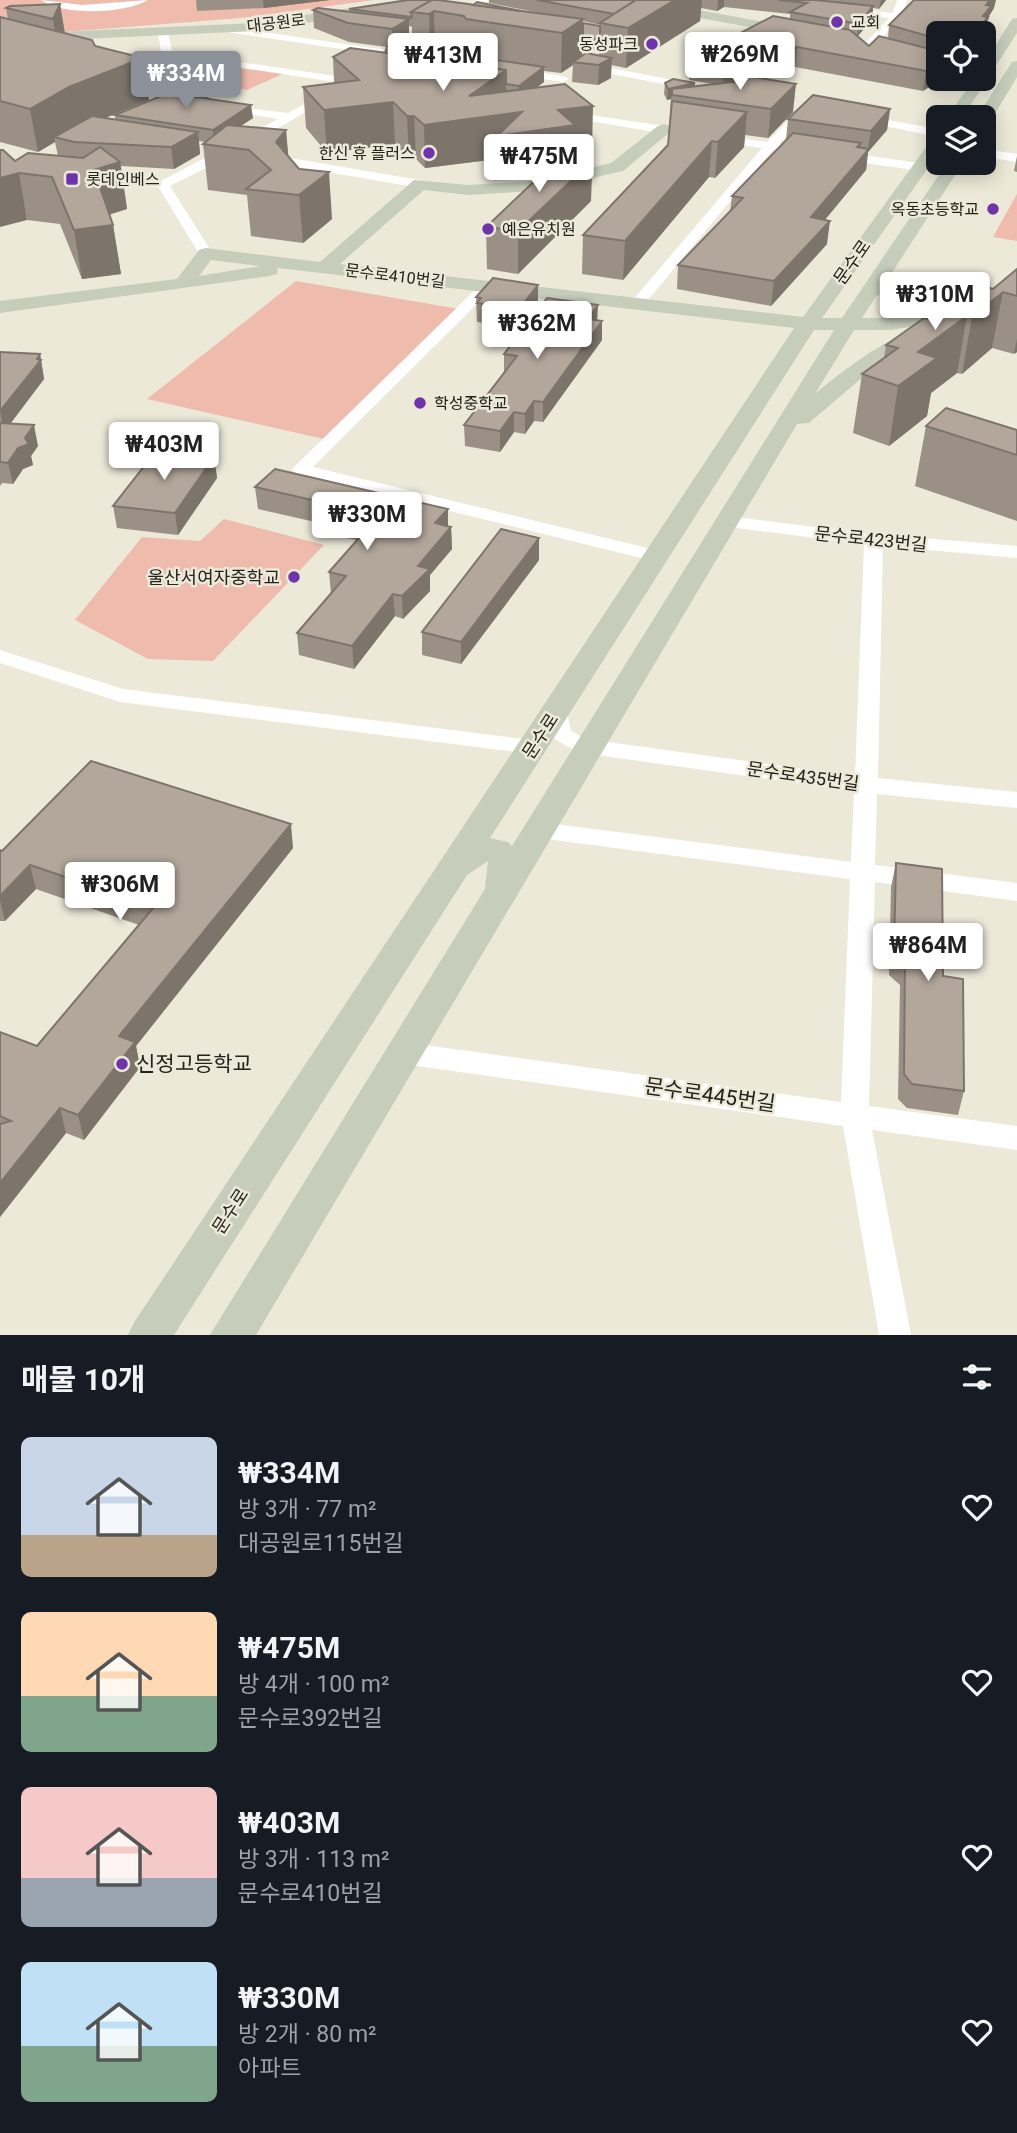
<!DOCTYPE html>
<html lang="ko">
<head>
<meta charset="utf-8">
<style>
	body { margin:0; font-family:Roboto,"Noto Sans KR",sans-serif; background:#20242c; color:#f1f3f6; height:100vh; display:flex; flex-direction:column; font-size:26px; white-space:nowrap }
	* { box-sizing:border-box; margin:0 }
	p { font-size:23px; color:#9ea1a6 }
	.icon { flex:none; width:38px; height:38px; fill:none; stroke:currentColor; stroke-width:2; stroke-linecap:round; stroke-linejoin:round }
	.map { position:relative; height:1335px; overflow:hidden }
	.side { display:flex; flex-direction:column; background:#171b24; flex:1 }
	.side>* { flex:none }
	.buttons { position:absolute; left:926px; top:21px; display:grid; gap:14px }
	.buttons a { display:grid; place-items:center; width:70px; height:70px; border-radius:10px; background:#171b24; box-shadow:0 4px 18px #0003; font-size:35px }
	.price { position:absolute; translate:-50% -60px; padding:0 16px; border-radius:7px; background:#fff; color:#222; font-size:23px; line-height:46px; filter:drop-shadow(0 2px 4px #0008) }
	.price::after { content:''; position:absolute; left:50%; top:42px; width:21px; height:16px; margin-left:-10px; background:inherit; clip-path:polygon(0 0,100% 0,50% 100%) }
	.price.selected { background:#8c9099; color:#fff }
	ul { padding:0; list-style:none }
	li { display:flex; align-items:center; gap:21px; height:175px; padding:0 21px }
	li span { display:grid; place-items:center; flex:none; width:196px; height:140px; border-radius:10px; color:#555 }
	li>.icon { margin-inline-start:auto }
	span .icon { width:84px; height:84px; fill:#fffc; stroke-width:1 }
	li b { font-size:30px }
	h2 { display:flex; justify-content:space-between; align-items:center; height:84px; padding:0 21px; font-size:30px }
	.map>svg:first-child { display:block }
</style>
</head>
<body>
<div class="map">
<svg width="1017" height="1335" viewBox="0 0 1017 1335">
	<rect width="100%" height="100%" fill="#ece9d8"/>
	<g fill="#efbbad">
		<path d="M0,0H374L241,18L0,37Z"/>
		<path d="M203,59L287,72L247,90L162,73Z"/>
		<path d="M1017,194V241L993,237Z"/>
		<path d="M296,281L459,309L324,439L147,399Z"/>
		<path d="M224,519L324,545L213,661L148,659L75,620L142,537L200,541Z"/>
	</g>
	<g fill="none" stroke-linecap="round" stroke-linejoin="round">
		<g fill="#fff" fill-rule="evenodd">
			<path d="M41,0L82,5L148,0C125,14 63,16 41,0Z"/>
			<path d="M477,0H489L460,20H452V16Z"/>
			<path d="M897,0H907L901,18L872,48H864V44L889,18L845,14L840,11L845,8L893,13Z"/>
			<path d="M224,26L563,76L569,79L563,82L220,31L219,29Z"/>
			<path d="M163,29L168,32L172,52L362,80L368,83L362,86L168,57L123,77H115V73L161,53L158,32Z"/>
			<path d="M585,63L694,84L700,87L694,90L581,68V64Z"/>
			<path d="M123,84L191,100L193,102L187,105L119,89L117,87Z"/>
			<path d="M329,91L335,94L333,96L234,154L170,186L213,254L211,257H201L159,188L96,180L90,176L96,172L161,181L278,119L225,110L219,107L221,105L288,113Z"/>
			<path d="M801,108L811,110L779,144L809,148V154L773,150L642,307H632L630,304L632,301L762,148L712,141V135L767,142Z"/>
			<path d="M564,111L684,129L690,133L684,137L560,116L558,114Z"/>
			<path d="M860,115L938,129V137L856,120L854,118Z"/>
			<path d="M984,149L1017,154V162L984,157Z"/>
			<path d="M841,152L920,163L926,167L920,171L837,159L835,156Z"/>
			<path d="M267,154L420,180L426,184L420,188L263,161L261,158Z"/>
			<path d="M486,283L493,287L491,290L313,467L664,552L667,556L664,560L657,562L295,473L292,469L481,284Z"/>
			<path d="M726,516L874,534L1017,546V558L883,546L878,778L1017,792V808L877,794L875,865L1017,883V901L875,882L869,1106L1017,1126V1150L872,1130L911,1335H879L843,1126L403,1064L393,1061L389,1053L393,1045L403,1042L841,1102L850,879L539,838L531,836L527,830L531,824L539,822L851,862L854,791L589,754C568,749 531,733 549,704H565L571,731L586,739L855,776L864,544L719,526L717,522Z"/>
			<path d="M0,650L123,689L532,740L540,742L543,747L540,752L532,754L120,702L0,663Z"/>
		</g>
		<g fill="#c6cdbb" fill-rule="evenodd">
			<path d="M401,0H432L426,4L255,31L16,42L0,47V38L14,34L255,23Z"/>
			<path d="M617,0H644L792,27L799,31L792,35L623,4Z"/>
			<path d="M1017,18V33L963,117H947L974,79H984V64L1012,19Z"/>
			<path d="M1017,61V77L990,122L984,124V117H977L1012,62Z"/>
			<path d="M664,124L670,126L672,129L670,132L623,171L535,191L468,195L424,190L340,264L803,317L932,139L938,137V154L822,318H842L947,163H963L884,285L912,292L966,296L973,298L974,304L1017,297V309L891,330H854L815,394C837,376 899,325 926,332L929,336L926,340L864,376L809,423L797,424L256,1335H210L485,889L488,861L467,875L174,1335H128L135,1321L794,328L278,268L277,274L270,276L0,313V301L177,279L199,250L206,248L320,262L414,180L468,185L535,181L611,163L658,126ZM211,260L260,266L199,276ZM877,295L912,304L956,307L891,318H862ZM814,330H834L512,846L508,842L490,838Z"/>
		</g>
	</g>
	<g fill="#9a9085" fill-rule="evenodd">
		<path d="M196,0H330L264,8L197,11Z"/>
		<path d="M489,0H886L879,9L873,8L872,19L858,36L869,46L888,38L889,25L994,8L989,16L984,37V33H938V79H941L923,91L795,67L755,78L793,112L768,138L745,135L744,147L715,178L709,177L623,280L582,274L583,235L668,145L671,99L667,100L664,94L665,83L695,86L712,84L689,80L691,59L790,19V14L724,7L717,11L701,8L700,21L626,68L611,65V78L598,85L572,82L573,65L561,73L544,71V82L537,87L592,149L574,151V159L592,161L591,201L518,274L487,269L486,227L542,173L497,180V159L425,168L416,159L409,160L395,144L327,153L306,128L303,87L334,83L333,57L385,53L387,47L349,42L314,28L313,10L350,12L349,9L455,1V2L546,14L489,3ZM583,21L600,25V26L583,23ZM409,26L412,27V44L402,42L409,38ZM582,47L596,49L599,47V55L582,56ZM435,50L465,55L467,59L475,60V65L449,72L433,74L413,59V51L430,53Z"/>
		<path d="M60,4L65,33L95,46L143,58L144,63L220,79L221,89L206,98L253,118L240,126L286,130L288,157L332,219L303,243L251,236L247,195L208,190L203,144L205,142L199,141L200,154L174,169L121,166L127,209L109,214L113,225L121,274L82,279L60,224L27,220L15,161L58,156L55,142L38,152L0,142V17L8,19L6,8ZM147,87L167,93L115,115V119L105,118L149,100Z"/>
		<path d="M890,109L887,130L868,152L866,170L825,220L827,244L771,306L677,289L678,265L730,212L732,196L786,140L788,119Z"/>
		<path d="M1017,156V172L1014,171Z"/>
		<path d="M1017,269V352L1014,354L992,348L962,374L957,373L931,393L927,416L889,446L853,433L862,374L884,358L886,345L927,319L993,289Z"/>
		<path d="M476,297L538,303L519,328L477,322Z"/>
		<path d="M597,320L602,321V340L543,422L534,421L525,434L514,432L500,452L465,446L464,425L504,373V354Z"/>
		<path d="M0,352L40,354L44,379L10,424L38,446L31,456L33,465L23,469L13,484L2,483L0,486Z"/>
		<path d="M926,426L1017,430V521L915,486Z"/>
		<path d="M214,457L217,478L178,535L117,528L113,506Z"/>
		<path d="M255,487L451,527L452,549L430,575V591L403,619L395,616L354,669L299,655L297,633L331,594L329,572L357,540L346,538V529L258,509Z"/>
		<path d="M539,560L461,664L422,655V632Z"/>
		<path d="M293,848L136,1046L140,1067L84,1140L66,1133L0,1217V1032L37,1046L139,925L36,889L5,921H0V850Z"/>
		<path d="M896,863L943,976L964,1091L958,1115L907,1108L898,1099L900,985L889,975L891,887Z"/>
	</g>
	<g fill="#7d756c">
		<path d="M263,0H330L264,8Z"/>
		<path d="M675,0H702L700,21L626,68L628,28Z"/>
		<path d="M718,0H724V7L717,11Z"/>
		<path d="M881,0H886L879,9Z"/>
		<path d="M990,0H996L994,8L989,16L984,37V33H975L986,5Z"/>
		<path d="M60,4L66,42L59,59L53,19Z"/>
		<path d="M873,6L872,19L857,37L859,24Z"/>
		<path d="M434,11L435,50L430,53L429,14Z"/>
		<path d="M409,19V38L392,48V29Z"/>
		<path d="M583,19L582,59L573,62V65L561,73L562,33Z"/>
		<path d="M600,37L599,47L596,49L597,39Z"/>
		<path d="M413,44L414,63L388,59Z"/>
		<path d="M797,47L795,67L723,86L724,65Z"/>
		<path d="M143,58L149,100L76,130L54,137L55,142L38,152L30,109L69,87Z"/>
		<path d="M612,58L611,78L598,85L599,65Z"/>
		<path d="M938,63V79H941L923,91L926,71Z"/>
		<path d="M544,67V82L519,101V86Z"/>
		<path d="M506,70V111L522,112L558,110L593,106L592,149L574,151V169L497,180V159L425,168L424,125L469,96Z"/>
		<path d="M220,79L221,89L206,99L205,88Z"/>
		<path d="M695,83L694,93L672,95L671,99L667,100L668,89Z"/>
		<path d="M796,84L793,112L768,138L771,109Z"/>
		<path d="M393,102L395,144L327,153L324,110Z"/>
		<path d="M251,105L253,118L214,144L213,130Z"/>
		<path d="M890,109L887,130L868,152L866,170L808,240L811,217L857,147L861,143L858,161L868,149L871,131Z"/>
		<path d="M747,112L744,147L715,178L718,142Z"/>
		<path d="M407,116H414L416,159L409,160Z"/>
		<path d="M286,130L290,175L276,142Z"/>
		<path d="M198,132L200,154L174,169L171,147Z"/>
		<path d="M712,141L709,177L623,280L625,241Z"/>
		<path d="M592,161L591,201L518,274V231Z"/>
		<path d="M120,162L127,209L102,217L94,170Z"/>
		<path d="M329,172L332,219L303,243L299,195Z"/>
		<path d="M19,173L27,220L0,227V178Z"/>
		<path d="M830,221L827,244L771,306L774,281Z"/>
		<path d="M113,225L121,274L82,279L74,230Z"/>
		<path d="M538,285V303L519,328V309Z"/>
		<path d="M1003,292L992,348L962,374L972,317Z"/>
		<path d="M598,305L597,324L588,319Z"/>
		<path d="M967,316L957,373L931,393L927,416L889,446L898,386L918,352Z"/>
		<path d="M602,321V340L543,422V402Z"/>
		<path d="M1017,339V352L1014,354Z"/>
		<path d="M40,354L44,379L4,432L0,411Z"/>
		<path d="M534,401V421L525,434V414Z"/>
		<path d="M514,412V432L500,452V431Z"/>
		<path d="M34,425L38,446L31,456L33,465L23,469L13,484L8,463Z"/>
		<path d="M214,457L217,478L178,535L175,513Z"/>
		<path d="M448,509V531L435,523Z"/>
		<path d="M451,527L452,549L430,575V591L403,619L402,596L418,566Z"/>
		<path d="M539,538V560L461,664V642Z"/>
		<path d="M393,594L395,616L354,669L352,646Z"/>
		<path d="M291,824L293,848L136,1046L140,1067L84,1140L78,1115L119,1036Z"/>
		<path d="M30,865L36,889L5,921L0,900V896Z"/>
		<path d="M60,1108L66,1133L0,1217V1183Z"/>
	</g>
	<g fill="#b3a79b" stroke="#7d756c" stroke-width="2">
		<path d="M408,0H432L411,12L412,17L349,9Z"/>
		<path d="M432,0H438L583,19L562,33L466,19L464,16L434,11L429,14L411,12Z"/>
		<path d="M537,0H636L614,14Z"/>
		<path d="M636,0H675L628,28L600,23Z"/>
		<path d="M779,0H815L873,6L859,24L790,12L807,3Z"/>
		<path d="M914,0H990L986,5L991,6L983,16L988,17L975,33H938V39L889,25Z"/>
		<path d="M477,2L521,11L473,5Z"/>
		<path d="M60,4L53,19L6,8L10,6Z"/>
		<path d="M318,8L409,19L392,29L348,23L313,10Z"/>
		<path d="M773,16L850,30L869,46L879,36L938,51V63L926,71L797,47L724,65L691,59Z"/>
		<path d="M0,17L92,40L95,46L143,58L69,87L30,109L0,101Z"/>
		<path d="M583,23L600,26V37L597,39L583,37Z"/>
		<path d="M396,42L413,44L396,54L385,53L387,47Z"/>
		<path d="M350,48L410,56L433,74L449,72L465,64L506,70L469,96L565,84L593,106L558,110L575,125L497,136L522,112L424,125L414,116H407L393,102L324,110L303,87L359,80L333,57Z"/>
		<path d="M586,53L612,58L599,65L573,62Z"/>
		<path d="M475,57L544,67L519,86L506,84V70L480,66Z"/>
		<path d="M144,63L220,79L205,88L168,83L146,77Z"/>
		<path d="M740,75L796,84L771,109L672,95V89L740,81Z"/>
		<path d="M673,79L695,83L668,89L665,83Z"/>
		<path d="M168,93L251,105L213,130L115,115Z"/>
		<path d="M813,95L890,109L871,131L788,119Z"/>
		<path d="M672,101L747,112L718,142L712,141L625,241L583,235L668,145Z"/>
		<path d="M92,116L198,132L171,147L74,142L54,137Z"/>
		<path d="M227,125L286,130L276,142L299,169L329,172L299,195L246,189L271,170L249,150L203,144Z"/>
		<path d="M793,133L861,143L857,147L869,149L811,217L830,221L774,281L678,265L743,198L732,196Z"/>
		<path d="M100,147L120,162L94,170L113,225L74,230L52,177L19,173L0,178V150H3L15,161L28,153L83,158Z"/>
		<path d="M559,158L592,161L518,231L486,227Z"/>
		<path d="M1017,269V296L1003,292L972,317L967,316L918,352L937,358L898,386L862,374L898,348L886,345L924,318L927,319L973,283L993,289Z"/>
		<path d="M493,278L538,285L519,309L477,303L481,298L476,297Z"/>
		<path d="M547,298L598,305L588,319L602,321L543,402L534,401L525,414L514,412L500,431L464,425L517,356L504,354Z"/>
		<path d="M0,352L40,354L37,359L41,360L0,411Z"/>
		<path d="M946,408L1017,430V455L926,426Z"/>
		<path d="M0,423L34,425L25,438L29,444L18,448L8,463L0,462Z"/>
		<path d="M156,451L214,457L175,513L113,506Z"/>
		<path d="M275,469L448,509L435,523L451,527L418,566L430,569L402,596L393,594L352,646L297,633L346,576L329,572L373,522L345,516L352,509L255,487Z"/>
		<path d="M501,529L539,538L461,642L422,632Z"/>
		<path d="M91,761L291,824L119,1036L135,1042L78,1115L60,1108L0,1183V1124L11,1121L0,1116V1032L37,1046L154,907L30,865L0,896V850L2,851Z"/>
		<path d="M896,863L942,869L943,976L963,979L964,1091L912,1084L904,1074L905,961L894,951Z"/>
	</g>
	<g fill="#6f34aa" stroke="#ece9d8" stroke-width="2.5">
		<circle cx="837" cy="22" r="7"/>
		<circle cx="652" cy="44" r="7"/>
		<circle cx="429" cy="153" r="7"/>
		<rect x="65" y="172" width="14" height="14" rx="3.5"/>
		<circle cx="993" cy="209" r="7"/>
		<circle cx="488" cy="229" r="7"/>
		<circle cx="420" cy="403" r="7"/>
		<circle cx="294" cy="577" r="7"/>
		<circle cx="122" cy="1064" r="7"/>
	</g>
	<g text-anchor="middle" dominant-baseline="central" stroke-width="5" stroke-linejoin="round" paint-order="stroke">
		<g font-size="16" fill="#23221c" stroke="#ece9d8" text-anchor="start">
			<text x="851" y="22">교회</text>
			<text x="638" y="44" text-anchor="end">동성파크</text>
			<text x="415" y="153" text-anchor="end">한신 휴 플러스</text>
			<text x="86" y="179">롯데인베스</text>
			<text x="979" y="209" text-anchor="end">옥동초등학교</text>
			<text x="502" y="229">예은유치원</text>
			<text x="434" y="403">학성중학교</text>
		</g>
		<g font-size="16" fill="#23221c" stroke="#ece9d8">
			<text transform="translate(276 23) rotate(-7)">대공원로</text>
			<text transform="translate(395 276) rotate(7)">문수로410번길</text>
		</g>
		<g font-size="18" fill="#23221c" stroke="#ece9d8">
			<text transform="translate(852 262) rotate(-55)">문수로</text>
			<text transform="translate(871 539) rotate(6)">문수로423번길</text>
			<text transform="translate(540 736) rotate(-57)">문수로</text>
			<text transform="translate(803 776) rotate(8)">문수로435번길</text>
			<text transform="translate(230 1211) rotate(-57)">문수로</text>
		</g>
		<g font-size="18" fill="#23221c" stroke="#ece9d8" text-anchor="end">
			<text x="280" y="577">울산서여자중학교</text>
		</g>
		<g font-size="21" fill="#23221c" stroke="#ece9d8" text-anchor="start">
			<text x="136" y="1064">신정고등학교</text>
		</g>
		<g font-size="21" fill="#23221c" stroke="#ece9d8">
			<text transform="translate(710 1095) rotate(8)">문수로445번길</text>
		</g>
	</g>
</svg>
<div class="buttons">
<a><svg class="icon" aria-label="locate" viewBox="0 0 24 24"><circle cx="12" cy="12" r="6"/><path d="M12 2v4M12 18v4M2 12h4M18 12h4"/></svg></a>
<a><svg class="icon" aria-label="layers" viewBox="0 0 24 24"><path d="M12 4l9 5-9 5-9-5zM3 14l9 5 9-5"/></svg></a>
</div>
<b class="price" style="left:740px;top:92px">₩269M</b>
<b class="price" style="left:443px;top:93px">₩413M</b>
<b class="price selected" style="left:186px;top:111px">₩334M</b>
<b class="price" style="left:539px;top:194px">₩475M</b>
<b class="price" style="left:935px;top:332px">₩310M</b>
<b class="price" style="left:537px;top:361px">₩362M</b>
<b class="price" style="left:164px;top:482px">₩403M</b>
<b class="price" style="left:367px;top:552px">₩330M</b>
<b class="price" style="left:120px;top:922px">₩306M</b>
<b class="price" style="left:928px;top:983px">₩864M</b>
</div>
<section class="side">
<h2>매물 10개<svg class="icon" aria-label="filters" viewBox="0 0 24 24"><path d="M4 7h16M4 17h16"/><circle cx="9" cy="7" r="2"/><circle cx="15" cy="17" r="2"/></svg></h2>
<ul>
<li><span style="background:linear-gradient(#c9d6e8 70%,#b9a48a 0)"><svg class="icon" aria-label="home" viewBox="0 0 24 24"><path d="M3 11l9-7 9 7M6 9v11h12V9"/></svg></span><div><b>₩334M</b><p>방 3개 · 77 m²</p><p>대공원로115번길</p></div><svg class="icon" aria-label="heart" viewBox="0 0 24 24"><path d="M12 20l-8-8c-3-5 5-10 8-4 3-6 11-1 8 4z"/></svg></li>
<li><span style="background:linear-gradient(#ffd9b3 60%,#7fa58c 0)"><svg class="icon" aria-label="home" viewBox="0 0 24 24"><path d="M3 11l9-7 9 7M6 9v11h12V9"/></svg></span><div><b>₩475M</b><p>방 4개 · 100 m²</p><p>문수로392번길</p></div><svg class="icon" aria-label="heart" viewBox="0 0 24 24"><path d="M12 20l-8-8c-3-5 5-10 8-4 3-6 11-1 8 4z"/></svg></li>
<li><span style="background:linear-gradient(#f6c9c9 65%,#9aa5b1 0)"><svg class="icon" aria-label="home" viewBox="0 0 24 24"><path d="M3 11l9-7 9 7M6 9v11h12V9"/></svg></span><div><b>₩403M</b><p>방 3개 · 113 m²</p><p>문수로410번길</p></div><svg class="icon" aria-label="heart" viewBox="0 0 24 24"><path d="M12 20l-8-8c-3-5 5-10 8-4 3-6 11-1 8 4z"/></svg></li>
<li><span style="background:linear-gradient(#bfe0f5 60%,#7fa58c 0)"><svg class="icon" aria-label="home" viewBox="0 0 24 24"><path d="M3 11l9-7 9 7M6 9v11h12V9"/></svg></span><div><b>₩330M</b><p>방 2개 · 80 m²</p><p>아파트</p></div><svg class="icon" aria-label="heart" viewBox="0 0 24 24"><path d="M12 20l-8-8c-3-5 5-10 8-4 3-6 11-1 8 4z"/></svg></li>
</ul>
</section>
</body>
</html>
